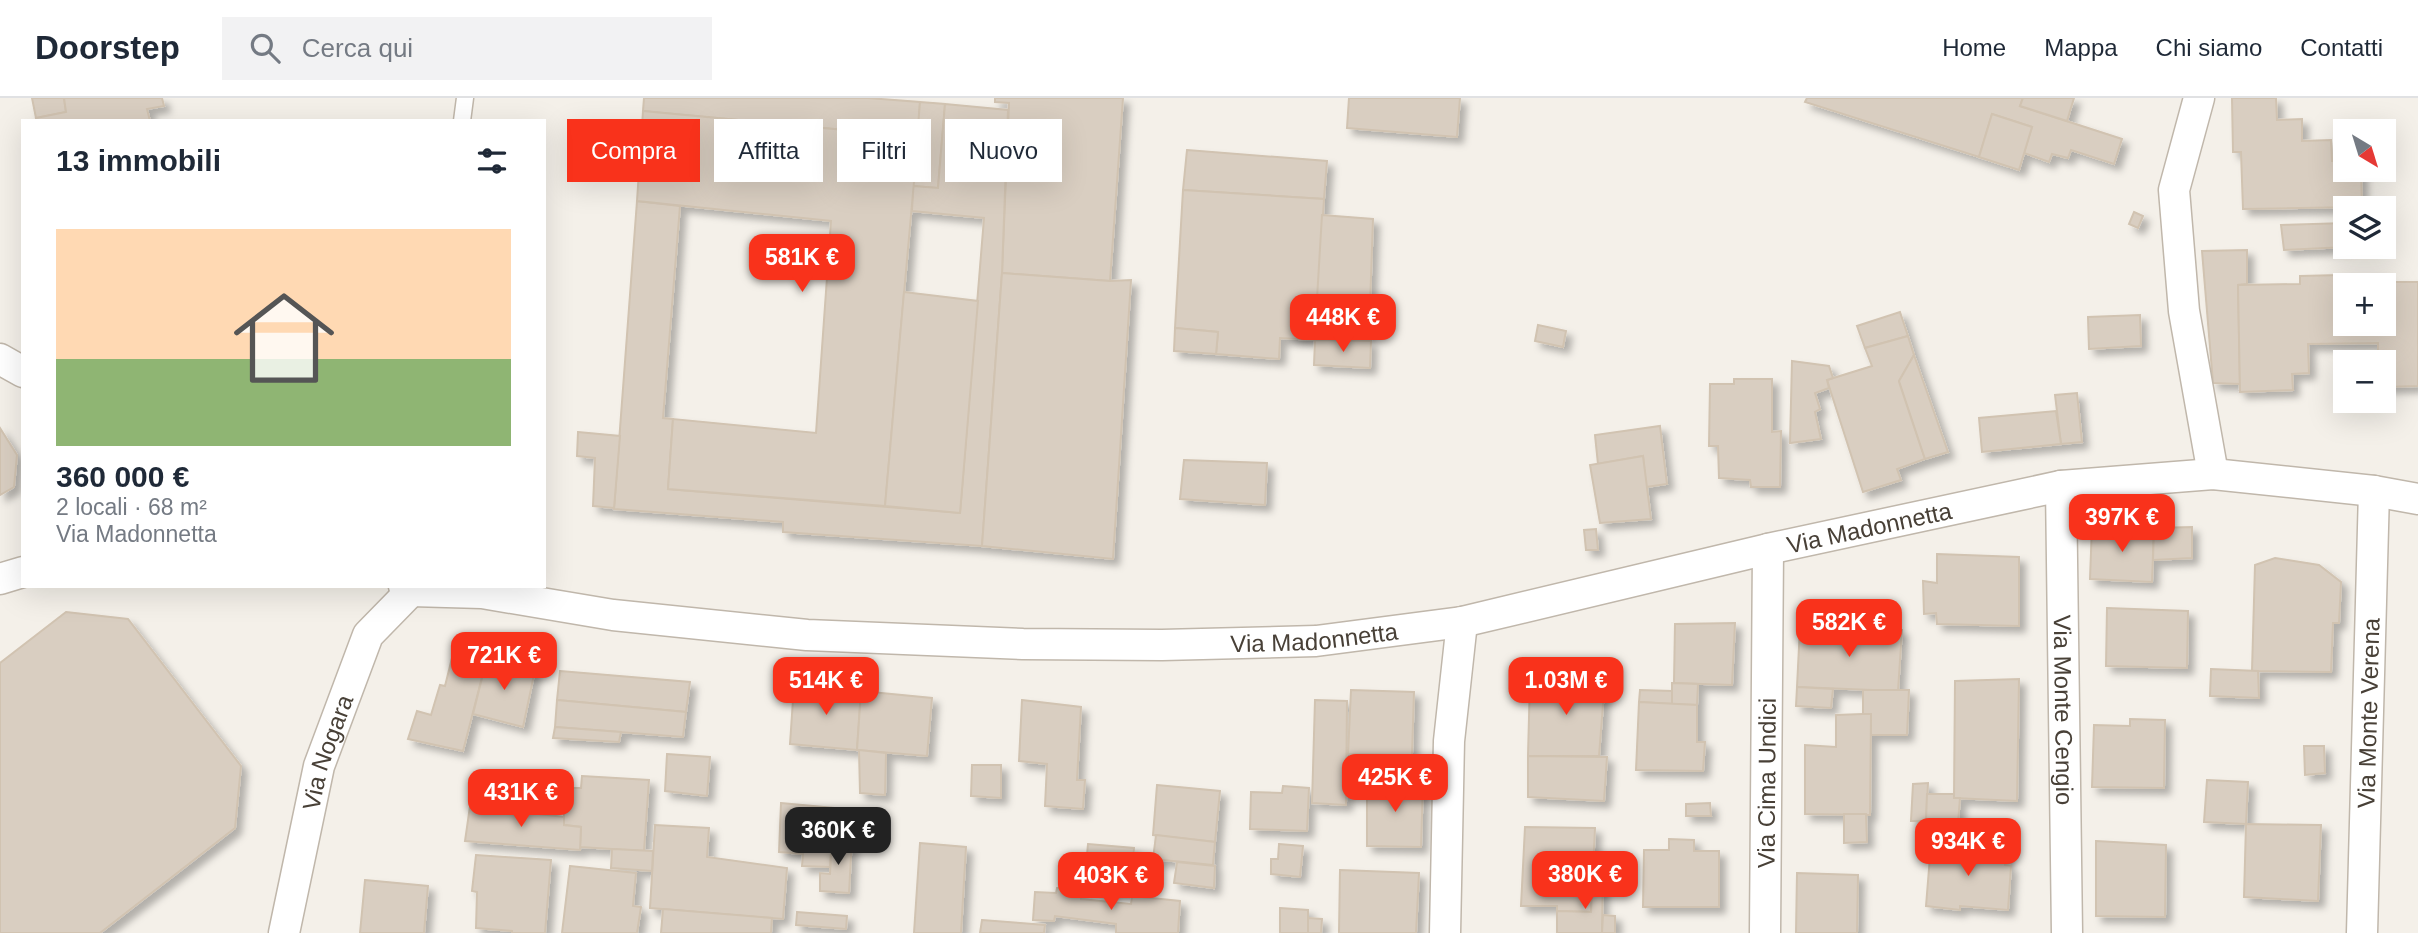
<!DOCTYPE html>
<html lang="it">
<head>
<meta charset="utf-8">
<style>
	body { margin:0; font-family:Helvetica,sans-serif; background:#f2f2f3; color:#1f2937; height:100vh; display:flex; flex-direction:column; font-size:26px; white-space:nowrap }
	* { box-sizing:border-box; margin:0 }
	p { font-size:23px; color:#747a83 }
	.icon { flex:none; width:38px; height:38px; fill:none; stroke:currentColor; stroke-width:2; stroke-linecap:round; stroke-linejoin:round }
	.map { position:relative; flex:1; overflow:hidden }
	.panel { position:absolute; left:21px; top:21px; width:525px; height:469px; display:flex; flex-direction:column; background:#fff; border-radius:0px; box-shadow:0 7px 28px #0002 }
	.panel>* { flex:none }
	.banner { position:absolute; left:567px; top:21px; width:665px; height:63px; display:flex; gap:14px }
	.needle { width:46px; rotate:142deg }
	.tools { position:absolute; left:2333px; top:21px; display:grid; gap:14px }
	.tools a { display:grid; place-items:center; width:63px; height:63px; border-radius:0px; background:#fff; box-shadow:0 7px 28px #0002; font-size:35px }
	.price { position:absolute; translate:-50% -60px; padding:0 16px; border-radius:14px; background:#f9321b; color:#fff; font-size:23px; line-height:46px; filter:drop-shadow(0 2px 4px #0008) }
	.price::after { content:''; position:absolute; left:50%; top:42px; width:21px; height:16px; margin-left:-10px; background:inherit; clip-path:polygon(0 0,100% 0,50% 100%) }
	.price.current { background:#222; color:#fff }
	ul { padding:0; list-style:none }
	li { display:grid; align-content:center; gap:14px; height:371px; padding:0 35px }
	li+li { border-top:2px solid #e0e1e3 }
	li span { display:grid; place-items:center; height:217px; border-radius:0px; color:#555 }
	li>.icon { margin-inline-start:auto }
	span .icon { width:126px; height:126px; fill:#fffc; stroke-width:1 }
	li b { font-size:30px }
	h2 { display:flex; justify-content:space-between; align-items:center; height:84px; padding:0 35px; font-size:30px }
	.chip { padding:0 24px; border-radius:0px; background:#fff; box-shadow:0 7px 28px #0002; font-size:24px; line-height:63px }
	.chip.current { background:#f9321b; color:#fff }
	header { display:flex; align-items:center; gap:42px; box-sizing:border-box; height:98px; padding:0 35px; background:#fff; border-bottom:2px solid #e0e1e3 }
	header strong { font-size:33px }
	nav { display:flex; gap:38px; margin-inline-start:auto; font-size:24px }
	.search { width:490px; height:63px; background:#f2f2f3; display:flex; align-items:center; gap:18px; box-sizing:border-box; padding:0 24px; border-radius:0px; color:#747a83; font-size:26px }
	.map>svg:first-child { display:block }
</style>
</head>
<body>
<header>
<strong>Doorstep</strong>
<div class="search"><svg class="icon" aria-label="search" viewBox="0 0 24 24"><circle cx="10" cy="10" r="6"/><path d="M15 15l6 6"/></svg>Cerca qui</div>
<nav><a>Home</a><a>Mappa</a><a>Chi siamo</a><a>Contatti</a></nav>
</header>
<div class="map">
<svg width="2418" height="835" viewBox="0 0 2418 835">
	<defs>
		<filter id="shadow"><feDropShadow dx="6" dy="6" stdDeviation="3.5" flood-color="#0004"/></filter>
	</defs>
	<rect width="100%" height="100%" fill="#f4f0e9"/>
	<g fill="#d9cec1" stroke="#d1c3b1" stroke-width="2" fill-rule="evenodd" filter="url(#shadow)">
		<path d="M32,0H64L66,14L36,20Z"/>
		<path d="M64,0H162L164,8L147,11L150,23H37L36,20L66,14Z"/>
		<path d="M644,0H868L920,4L918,39L643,13Z"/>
		<path d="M995,0H1123L1110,183L1002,175L1009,5L995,4Z"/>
		<path d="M1349,0H1460L1457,39L1347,30Z"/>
		<path d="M1807,0H2023L2020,8L2122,41L2114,66L2071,52L2068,60L2052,56L2049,64L2024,55L2032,29L1992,16L1979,59L1805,4Z"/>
		<path d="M2023,0H2074L2067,23L2020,8Z"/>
		<path d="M2232,0H2276L2277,22L2302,21V43L2331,42L2332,63H2345V72H2361L2362,109L2243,111L2241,54H2233Z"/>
		<path d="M920,4L945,6L938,90L913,88Z"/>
		<path d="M945,6L1008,12L1002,175L982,448L783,434V424L614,411L637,103L680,108L663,320L673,321L668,391L960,415L984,120L912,113L913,88L938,90Z"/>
		<path d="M643,13L918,39L885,408L668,391L673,321L816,335L831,123L637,103Z"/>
		<path d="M1992,16L2032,29L2019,72L1979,59Z"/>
		<path d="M1187,52L1327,63L1324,101L1183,92Z"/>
		<path d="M1183,92L1324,101L1315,242L1280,240L1279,261L1216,256L1218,234L1175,230Z"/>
		<path d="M2134,114L2143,118L2138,130L2129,126Z"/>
		<path d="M1322,117L1373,121L1369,236L1315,234Z"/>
		<path d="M2345,125L2346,149L2284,152L2281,127Z"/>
		<path d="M2247,152V186L2238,187L2240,286L2213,285L2202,153Z"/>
		<path d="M1002,175L1110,183L1131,182L1113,461L982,448Z"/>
		<path d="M2383,176L2385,184H2418V288L2384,289V264H2378V245L2308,246L2309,275L2292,276L2293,292L2240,294L2238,187L2300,186V178ZM2345,187H2384V226H2345Z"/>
		<path d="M904,194L978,203L960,415L885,408Z"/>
		<path d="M1900,214L1908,238L1865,250L1857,228Z"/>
		<path d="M2140,217L2141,248L2089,251L2088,219Z"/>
		<path d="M1538,227L1566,233L1563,249L1535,243Z"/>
		<path d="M1175,230L1218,234L1216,256L1174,253Z"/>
		<path d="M1908,238L1914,257L1899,283L1925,361L1897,371L1901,382L1863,394L1827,282L1872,268L1865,250Z"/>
		<path d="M1315,242L1371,243L1370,270L1314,267Z"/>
		<path d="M1914,257L1948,354L1925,361L1899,283Z"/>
		<path d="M1792,263L1829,268L1833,280L1827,282L1829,290L1815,295L1820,311L1815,314L1821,341L1790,345Z"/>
		<path d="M1734,281H1772V334L1781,333L1780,389H1751L1750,382L1719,380L1718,348H1709L1710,286H1734Z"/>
		<path d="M2077,295L2082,344L2061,346L2055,297Z"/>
		<path d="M2056,313L2061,346L1982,354L1979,320Z"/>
		<path d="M1660,328L1667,386L1646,389L1643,358L1598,366L1595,337Z"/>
		<path d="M0,330L17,357L14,389L0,397Z"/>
		<path d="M578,334L620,338L614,410L593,408L595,360L577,358Z"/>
		<path d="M1643,358L1651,421L1600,425L1590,367Z"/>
		<path d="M1184,362L1267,365L1265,407L1180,401Z"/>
		<path d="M2092,427L2154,430L2152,484L2090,481Z"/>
		<path d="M2192,429V460L2153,462L2154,430Z"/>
		<path d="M1596,431L1598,452H1586L1584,432Z"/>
		<path d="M1937,456L2019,459V528L1937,526L1936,515L1924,516L1923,483L1937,485Z"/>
		<path d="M2275,460L2319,467L2341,484L2339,525H2333L2331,574L2252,573L2255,467Z"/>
		<path d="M2107,510L2188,513L2187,570L2106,568Z"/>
		<path d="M66,514L128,521L241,668L235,730L100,835H0V565Z"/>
		<path d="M1735,525L1732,587L1674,585L1675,526Z"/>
		<path d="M1800,529L1902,532L1898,593L1797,589Z"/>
		<path d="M454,552L487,560L463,653L408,641L417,613L431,617L440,587L445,588Z"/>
		<path d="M487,560L535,572L523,629L473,616Z"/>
		<path d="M2211,571L2258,573L2259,600L2210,598Z"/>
		<path d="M560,573L690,584L686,614L557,602Z"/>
		<path d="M1530,581H1605L1599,658H1528Z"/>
		<path d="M2019,581L2017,703L1954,700L1955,583Z"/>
		<path d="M1672,585L1698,586L1697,607L1672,606Z"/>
		<path d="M794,587L861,593L857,652L790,646Z"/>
		<path d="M1797,589L1833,591L1831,610L1796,608Z"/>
		<path d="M1351,592L1414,594L1412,657L1348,656Z"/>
		<path d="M1640,592L1672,593V606L1639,604Z"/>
		<path d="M1863,592H1909L1907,637H1871V616H1863Z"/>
		<path d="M861,593L932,600L927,658L857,652Z"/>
		<path d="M557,602L686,614L683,639L555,629Z"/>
		<path d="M1022,602L1081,609L1077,682H1085L1083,711L1045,708L1047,666L1019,663Z"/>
		<path d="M1315,602L1347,603L1346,707L1312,705Z"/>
		<path d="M1639,604L1697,607V644H1705L1703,673L1636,672Z"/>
		<path d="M1863,616H1871L1870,717L1805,716V647L1836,649V617Z"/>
		<path d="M2130,621L2165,622L2164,690L2092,689L2094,627L2130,628Z"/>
		<path d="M555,629L621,634L619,644L553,640Z"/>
		<path d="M2304,648H2324L2325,675L2305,677Z"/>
		<path d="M859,652L886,655L885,697L860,695Z"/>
		<path d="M667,656L710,659L707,698L665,693Z"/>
		<path d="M1528,658L1607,659L1604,703L1528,699Z"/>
		<path d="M972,667H1001V700L971,698Z"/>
		<path d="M582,678L649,682L644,753L580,749L581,729L564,727V690H581Z"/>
		<path d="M2207,682L2248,684L2246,726L2204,724Z"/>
		<path d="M1367,683L1423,684L1421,749L1367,748Z"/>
		<path d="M1928,685L1926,723H1911L1913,686Z"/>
		<path d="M1157,687L1220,693L1215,744L1153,737Z"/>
		<path d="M1283,688L1309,690L1307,733L1250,731L1251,694L1282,695Z"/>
		<path d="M1927,696H1954V700H1960L1958,725L1926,723Z"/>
		<path d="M781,705L834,710L830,769L802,768L803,756L779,754Z"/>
		<path d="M1710,705L1711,718H1686V706Z"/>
		<path d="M470,708L564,719V727L581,729L580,752L465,743Z"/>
		<path d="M1844,716H1866L1867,744L1844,745Z"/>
		<path d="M2246,726L2321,727L2318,803L2244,799Z"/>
		<path d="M655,727L709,730L707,759L787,770L783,821L650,810Z"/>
		<path d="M1525,729L1595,730L1591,814L1557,813V808H1521Z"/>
		<path d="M1156,737L1215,744L1213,767L1153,761Z"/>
		<path d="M832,738L852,740L849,795L820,793V775L830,776Z"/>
		<path d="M1669,741L1694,742V753H1719V809H1643L1644,752H1669Z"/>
		<path d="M2096,743L2166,747L2165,819L2096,818Z"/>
		<path d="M920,745L966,749L961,835H914Z"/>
		<path d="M1088,746L1134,750L1130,794L1084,789Z"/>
		<path d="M1279,746L1303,748L1300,779L1271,776V761H1278Z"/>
		<path d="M1931,746L2007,751L2005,767L2011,768L2008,812L1960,808V812L1926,808Z"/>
		<path d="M612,751L653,753L652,773L611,770Z"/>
		<path d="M476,757L551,762L545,835H512V833L476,830L477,794L472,793Z"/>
		<path d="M1069,758L1086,760L1084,789L1066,788Z"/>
		<path d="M1177,764L1215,768L1214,790L1174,785Z"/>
		<path d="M570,768L636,775L633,808L641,809L637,835H562Z"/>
		<path d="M1603,768L1602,835H1557V813L1591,814L1593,769Z"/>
		<path d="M1340,772L1419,775L1416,835H1339Z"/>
		<path d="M1797,775L1858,777L1857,835H1796Z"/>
		<path d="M365,782L428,788L424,835H360Z"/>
		<path d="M1057,790L1081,793V801L1131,806L1132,798L1180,803L1178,835H1116V826L1055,818L1054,823L1033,822L1035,794L1056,795Z"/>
		<path d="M1280,810L1308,812V835H1280Z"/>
		<path d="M663,811L772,820L771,835H661Z"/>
		<path d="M797,814L847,818L846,831L796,827Z"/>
		<path d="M1603,817L1615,818V835H1602Z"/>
		<path d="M1308,820L1322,821L1321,835H1308Z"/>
		<path d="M982,822L1045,827L1044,835H980Z"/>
	</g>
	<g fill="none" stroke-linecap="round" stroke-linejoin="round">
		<g stroke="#c0b7ab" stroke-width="19">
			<path id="service" d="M462,23L465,0"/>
		</g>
		<g stroke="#c0b7ab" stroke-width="33">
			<g id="minor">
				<path d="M2199,0L2174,92L2184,213L2213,376"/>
				<path d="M0,261L23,274"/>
				<path id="s1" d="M2061,388L2067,835"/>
				<path d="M0,481L23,474"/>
				<path id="s2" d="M404,488L411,493L482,495L613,517L807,537L1023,546L1162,547L1316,543L1462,524L1768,451L2061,388L2213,376L2374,393L2418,401"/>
				<path id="s3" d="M284,835L319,668L368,537L411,493"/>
				<path d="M1445,835L1449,643L1462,524"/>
				<path id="s4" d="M1765,835L1768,451"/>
				<path id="s5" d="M2362,835L2374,393"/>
			</g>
		</g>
		<use href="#service" stroke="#fff" stroke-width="16"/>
		<use href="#minor" stroke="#fff" stroke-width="30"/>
	</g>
	<g text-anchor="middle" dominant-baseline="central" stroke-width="5" stroke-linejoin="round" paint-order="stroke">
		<g font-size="24" fill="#484037" stroke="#fff">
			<text stroke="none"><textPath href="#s2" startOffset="1482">Via Madonnetta</textPath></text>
			<text stroke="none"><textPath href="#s2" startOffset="915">Via Madonnetta</textPath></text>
			<text stroke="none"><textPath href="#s1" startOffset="224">Via Monte Cengio</textPath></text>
			<text stroke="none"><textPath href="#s5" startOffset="220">Via Monte Verena</textPath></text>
			<text stroke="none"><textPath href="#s3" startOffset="186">Via Nogara</textPath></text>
			<text stroke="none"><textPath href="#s4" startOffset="150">Via Cima Undici</textPath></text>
		</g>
	</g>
</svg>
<div class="tools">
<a><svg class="needle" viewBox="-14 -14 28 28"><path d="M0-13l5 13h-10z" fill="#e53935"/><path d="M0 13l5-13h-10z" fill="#747a83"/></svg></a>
<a><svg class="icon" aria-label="layers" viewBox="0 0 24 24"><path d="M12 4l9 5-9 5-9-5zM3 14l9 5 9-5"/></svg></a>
<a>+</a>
<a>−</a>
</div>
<b class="price" style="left:802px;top:196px">581K €</b>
<b class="price" style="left:1343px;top:256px">448K €</b>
<b class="price" style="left:2122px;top:456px">397K €</b>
<b class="price" style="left:1849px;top:561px">582K €</b>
<b class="price" style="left:504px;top:594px">721K €</b>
<b class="price" style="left:826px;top:619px">514K €</b>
<b class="price" style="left:1566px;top:619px">1.03M €</b>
<b class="price" style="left:1395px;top:716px">425K €</b>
<b class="price" style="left:521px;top:731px">431K €</b>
<b class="price current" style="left:838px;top:769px">360K €</b>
<b class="price" style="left:1968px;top:780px">934K €</b>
<b class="price" style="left:1585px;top:813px">380K €</b>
<b class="price" style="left:1111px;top:814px">403K €</b>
<div class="banner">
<a class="chip current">Compra</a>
<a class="chip">Affitta</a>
<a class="chip">Filtri</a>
<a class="chip">Nuovo</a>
</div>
<section class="panel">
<h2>13 immobili<svg class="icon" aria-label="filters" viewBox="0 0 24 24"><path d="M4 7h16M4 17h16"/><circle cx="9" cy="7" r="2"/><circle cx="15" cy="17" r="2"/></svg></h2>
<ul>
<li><span style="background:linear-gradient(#ffd9b3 60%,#8fb573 0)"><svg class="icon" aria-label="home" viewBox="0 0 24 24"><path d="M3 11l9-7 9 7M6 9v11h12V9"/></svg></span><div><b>360 000 €</b><p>2 locali · 68 m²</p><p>Via Madonnetta</p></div></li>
</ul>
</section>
</div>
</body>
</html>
